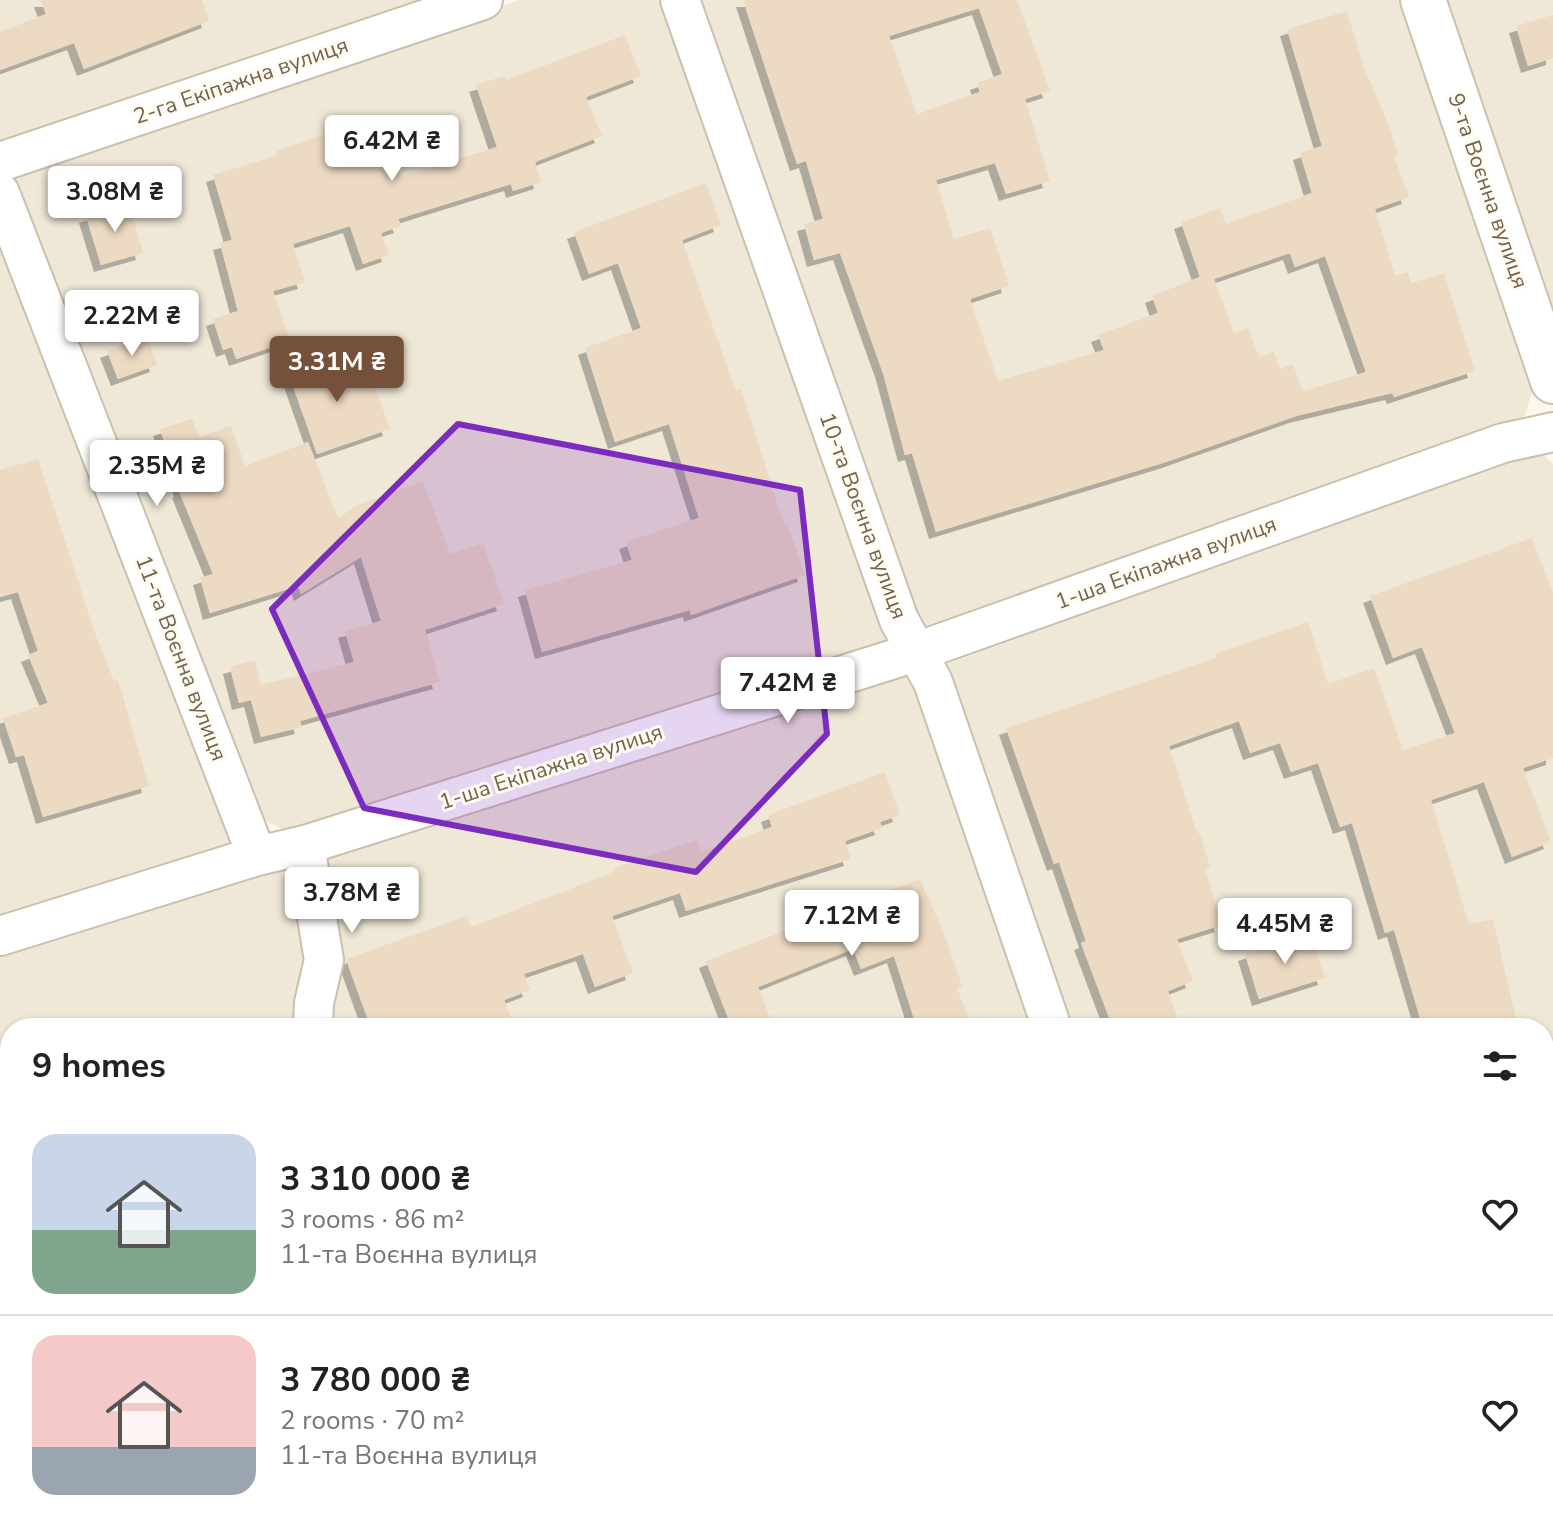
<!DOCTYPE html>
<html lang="en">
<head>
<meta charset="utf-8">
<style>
	body { margin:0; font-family:"Nunito Sans",sans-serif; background:#f2f2f2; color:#222; height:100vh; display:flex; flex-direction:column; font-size:30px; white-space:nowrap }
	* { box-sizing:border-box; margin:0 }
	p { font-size:26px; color:#767676 }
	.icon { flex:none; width:44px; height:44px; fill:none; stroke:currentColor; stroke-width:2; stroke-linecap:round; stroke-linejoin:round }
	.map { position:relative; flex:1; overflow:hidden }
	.drawer { position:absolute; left:0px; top:1018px; width:1554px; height:514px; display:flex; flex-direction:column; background:#fff; border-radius:32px 32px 0 0; box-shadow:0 2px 6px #0004 }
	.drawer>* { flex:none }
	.price { position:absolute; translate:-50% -68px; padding:0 18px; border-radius:8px; background:#fff; color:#222; font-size:26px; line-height:52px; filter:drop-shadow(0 2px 4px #0008) }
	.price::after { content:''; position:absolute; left:50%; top:48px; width:24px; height:18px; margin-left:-12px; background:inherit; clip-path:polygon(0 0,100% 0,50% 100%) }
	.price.active { background:#75513b; color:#fff }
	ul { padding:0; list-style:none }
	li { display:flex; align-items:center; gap:24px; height:200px; padding:0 32px }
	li+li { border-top:2px solid #e0e0e0 }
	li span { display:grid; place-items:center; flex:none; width:224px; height:160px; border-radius:24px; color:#555 }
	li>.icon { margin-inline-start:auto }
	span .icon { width:96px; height:96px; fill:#fffc; stroke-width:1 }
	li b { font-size:34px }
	h2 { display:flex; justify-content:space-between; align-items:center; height:96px; padding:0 32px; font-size:34px }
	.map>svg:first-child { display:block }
</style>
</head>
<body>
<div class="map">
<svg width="1553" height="1531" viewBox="0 0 1553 1531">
	<defs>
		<filter id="shadow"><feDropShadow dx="-7" dy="7" stdDeviation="0" flood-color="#0004"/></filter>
	</defs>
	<rect width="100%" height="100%" fill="#fbf7eb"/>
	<g fill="#efe8d7">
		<path d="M0,0H436L0,150Z"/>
		<path d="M520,0H661L662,12L890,626L888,644L290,832L268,822L246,803L11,187L13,174L24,165Z"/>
		<path d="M694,0H1398L1532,392L1525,415L1509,427L940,631L918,629Z"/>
		<path d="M1447,0H1553V315Z"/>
		<path d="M0,209L232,840L213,855L0,923Z"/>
		<path d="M1525,454L1543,455L1553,464V1531H1238L1235,1522H1544V1028H1065L945,678L947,664Z"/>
		<path d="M903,671L912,673L1039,1028H321L324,860L334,849Z"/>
		<path d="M263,869L282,872L299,887L308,924L306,1028H10V1522H471L474,1531H0V950Z"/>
		<path d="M495,1522H1210L1213,1531H498Z"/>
	</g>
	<g fill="#eddac2" fill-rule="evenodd" filter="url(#shadow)">
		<path d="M41,0H202L209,21L84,69L74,43L0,70V32L46,14Z"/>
		<path d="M743,0H1017L1050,91L1025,99L1050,181L1006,194L995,163L936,180L954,239L990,228L1009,286L970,299L998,381L1104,350L1098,335L1158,313L1152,296L1200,277L1181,222L1220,208L1226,224L1312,193L1300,153L1322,146L1287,29L1347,11L1363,65L1389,126L1398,155L1394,156L1409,197L1375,209L1395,276L1408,272L1411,283L1444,273L1475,371L1394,397L1392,393L1296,416L1166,462L936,532L912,453L905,455L883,373L840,253L814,260L804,224L823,219L806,161L797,164ZM979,8L1002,74L977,83L980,92L917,114L889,36ZM1290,253L1295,267L1325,256L1366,372L1303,391L1293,364L1280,369L1274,352L1259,357L1248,328L1234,333L1214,279Z"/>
		<path d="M1553,15V58L1528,66L1516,26Z"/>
		<path d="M625,35L641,76L586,97L602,136L535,162L541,182L513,191L511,184L398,219L401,226L381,233L389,255L363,264L350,226L293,244L305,282L273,291L290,341L236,359L232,347L223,350L213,319L238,311L220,243L232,240L213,175L278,155L277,151L379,115L401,177L497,147L476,85L504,76L506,80Z"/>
		<path d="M706,183L721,225L682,240L736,391L741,389L784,524L787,523L805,575L691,615L690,610L542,652L525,590L632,560L626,542L699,518L669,424L615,442L585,348L641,328L618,263L589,274L574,232Z"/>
		<path d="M129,203L143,253L101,265L86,216Z"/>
		<path d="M147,337L157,365L118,379L107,351Z"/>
		<path d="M324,356L329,372L353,364L357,377L370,373L390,429L317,454L287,369Z"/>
		<path d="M192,419L199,437L231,426L245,466L308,442L338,518L358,505L423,481L450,554L483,543L504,604L425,630L440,682L300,721L302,727L261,737L251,700L239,703L230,667L255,660L261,685L354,662L345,631L381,621L361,557L301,594L298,586L210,613L200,578L213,574L179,491L181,490L160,429Z"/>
		<path d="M38,459L96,636L114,681L118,680L149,786L43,817L24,755L16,757L3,718L48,703L28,655L38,651L18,592L0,597V470Z"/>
		<path d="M1532,538L1553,593V758L1523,768L1551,842L1512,857L1484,782L1431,800L1469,924L1493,919L1518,1028H1423L1394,930L1385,933L1352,823L1340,827L1318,763L1291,772L1280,743L1250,753L1239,721L1169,746L1197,833H1200L1210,867L1205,869L1222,925L1177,939L1193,981L1168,991L1181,1028H1113L1081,943L1086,941L1059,862L1054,864L1006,728L1216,658L1215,654L1308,622L1328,684L1374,668L1403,750L1455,733L1422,647L1393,658L1370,596Z"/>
		<path d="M885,772L900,815L880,822L882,828L845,841L851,859L686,911L680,893L612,916L633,973L595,987L583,954L524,974L530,990L504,1000L515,1028H371L346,959L467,916L471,927L560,893L615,871L614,868L697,840L701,852L772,827L768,815Z"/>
		<path d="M920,879L945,936L962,986L957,988L972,1028H917L894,956L861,969L853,949L758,987L774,1028H732L706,961Z"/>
		<path d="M1310,933L1325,978L1259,999L1245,954Z"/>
	</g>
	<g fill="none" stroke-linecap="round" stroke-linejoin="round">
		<g stroke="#cbbfae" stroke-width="42">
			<g id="street">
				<path d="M680,0L899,620L933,682L1052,1028"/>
				<path d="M0,162L483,0"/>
				<path d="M0,193L257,856"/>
				<path d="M305,845L324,960L314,1003L313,1028"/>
				<path d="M0,936L257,856L305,845L916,652L1503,443L1553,432"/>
				<path d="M483,1522L487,1531"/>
				<path d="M1222,1522L1225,1531"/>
			</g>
		</g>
		<g stroke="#cdc0ad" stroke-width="48">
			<path id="secondary" d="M1423,0L1553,381"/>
		</g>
		<use href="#street" stroke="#fff" stroke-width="38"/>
		<use href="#secondary" stroke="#fff" stroke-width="44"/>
	</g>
	<path fill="#7b2cbf" fill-opacity="0.2" stroke="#7b2cbf" stroke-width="6" stroke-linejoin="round" d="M458,424L800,490L827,734L696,872L364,808L272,609Z"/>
	<g text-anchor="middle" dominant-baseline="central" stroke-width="6" stroke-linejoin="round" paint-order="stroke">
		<g font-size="22" fill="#75624f" stroke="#fefbf1">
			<text transform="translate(241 81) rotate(-19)">2-га Екіпажна вулиця</text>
			<text transform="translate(1488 191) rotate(71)">9-та Воєнна вулиця</text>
			<text transform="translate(863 516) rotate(70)">10-та Воєнна вулиця</text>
			<text transform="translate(1166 563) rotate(-20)">1-ша Екіпажна вулиця</text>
			<text transform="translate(181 658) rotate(69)">11-та Воєнна вулиця</text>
			<text transform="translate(551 767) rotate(-18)">1-ша Екіпажна вулиця</text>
		</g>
	</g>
</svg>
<b class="price" style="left:392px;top:183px">6.42M ₴</b>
<b class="price" style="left:115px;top:234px">3.08M ₴</b>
<b class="price" style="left:132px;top:358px">2.22M ₴</b>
<b class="price active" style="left:337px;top:404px">3.31M ₴</b>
<b class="price" style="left:157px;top:508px">2.35M ₴</b>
<b class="price" style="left:788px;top:725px">7.42M ₴</b>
<b class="price" style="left:352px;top:935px">3.78M ₴</b>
<b class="price" style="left:852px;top:958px">7.12M ₴</b>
<b class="price" style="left:1285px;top:966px">4.45M ₴</b>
<section class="drawer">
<h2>9 homes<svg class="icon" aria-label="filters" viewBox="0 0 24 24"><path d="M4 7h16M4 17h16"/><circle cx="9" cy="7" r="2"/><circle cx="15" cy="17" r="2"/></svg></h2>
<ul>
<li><span style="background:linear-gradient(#c9d6e8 60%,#7fa58c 0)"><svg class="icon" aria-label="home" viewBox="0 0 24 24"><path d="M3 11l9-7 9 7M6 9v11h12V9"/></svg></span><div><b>3 310 000 ₴</b><p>3 rooms · 86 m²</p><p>11-та Воєнна вулиця</p></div><svg class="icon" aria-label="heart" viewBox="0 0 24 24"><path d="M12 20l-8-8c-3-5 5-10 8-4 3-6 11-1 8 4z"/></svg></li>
<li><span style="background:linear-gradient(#f6c9c9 70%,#9aa5b1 0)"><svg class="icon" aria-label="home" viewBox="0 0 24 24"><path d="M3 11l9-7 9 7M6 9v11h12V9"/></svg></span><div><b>3 780 000 ₴</b><p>2 rooms · 70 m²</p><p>11-та Воєнна вулиця</p></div><svg class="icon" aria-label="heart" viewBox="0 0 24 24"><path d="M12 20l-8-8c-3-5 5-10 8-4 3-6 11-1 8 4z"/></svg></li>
</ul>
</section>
</div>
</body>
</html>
